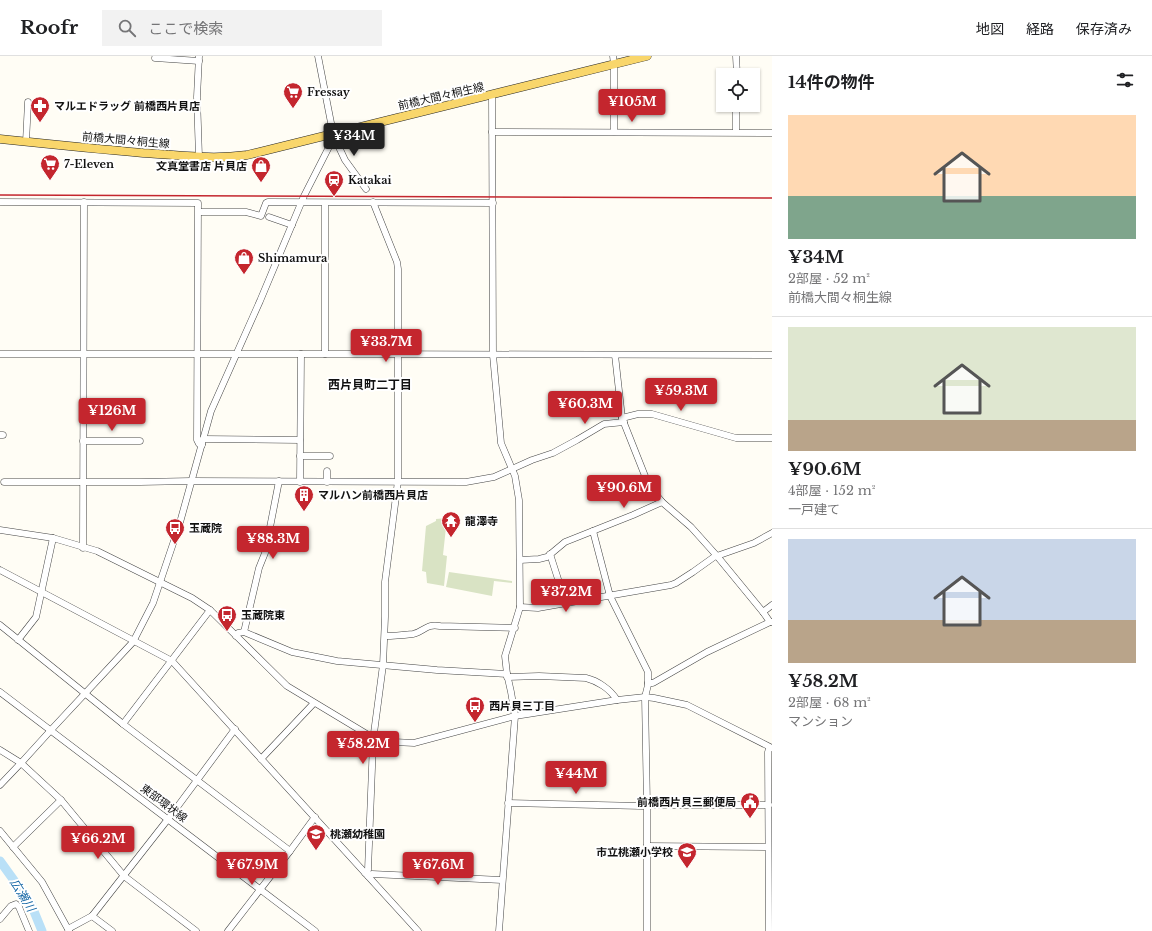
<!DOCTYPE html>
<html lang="ja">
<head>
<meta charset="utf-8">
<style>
	body { margin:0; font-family:"Libre Baskerville","Noto Sans JP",serif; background:#f2f2f2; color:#202124; height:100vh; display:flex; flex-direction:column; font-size:15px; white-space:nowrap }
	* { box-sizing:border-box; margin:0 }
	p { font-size:13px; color:#757577 }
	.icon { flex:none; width:22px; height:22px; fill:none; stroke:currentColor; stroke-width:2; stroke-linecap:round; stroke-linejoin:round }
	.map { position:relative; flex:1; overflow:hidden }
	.side { display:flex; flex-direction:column; background:#fff; width:380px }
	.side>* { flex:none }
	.controls { position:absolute; left:716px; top:12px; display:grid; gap:8px }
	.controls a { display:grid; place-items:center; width:44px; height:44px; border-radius:0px; background:#fff; box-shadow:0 1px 3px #0004; font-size:20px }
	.price { position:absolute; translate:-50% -34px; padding:0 9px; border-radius:4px; background:#c4262e; color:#fff; font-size:13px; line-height:26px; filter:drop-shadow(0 1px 2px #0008) }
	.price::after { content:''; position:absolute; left:50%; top:24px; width:12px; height:9px; margin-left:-6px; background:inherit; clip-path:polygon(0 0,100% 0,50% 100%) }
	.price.active { background:#222; color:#fff }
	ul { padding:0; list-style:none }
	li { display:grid; align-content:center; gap:8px; height:212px; padding:0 16px }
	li+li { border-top:1px solid #e0e0e0 }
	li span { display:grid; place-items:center; height:124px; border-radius:0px; color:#555 }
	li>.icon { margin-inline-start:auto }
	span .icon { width:72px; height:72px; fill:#fffc; stroke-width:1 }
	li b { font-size:17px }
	h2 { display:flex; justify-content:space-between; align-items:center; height:48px; padding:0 16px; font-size:17px }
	header { display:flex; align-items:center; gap:24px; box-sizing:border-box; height:56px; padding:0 20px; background:#fff; border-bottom:1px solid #e0e0e0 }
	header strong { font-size:19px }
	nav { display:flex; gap:22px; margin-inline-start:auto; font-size:14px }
	.search { width:280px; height:36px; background:#f2f2f2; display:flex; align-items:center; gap:10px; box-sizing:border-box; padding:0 14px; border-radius:0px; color:#757577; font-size:15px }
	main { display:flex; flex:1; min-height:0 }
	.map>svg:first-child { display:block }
</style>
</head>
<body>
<header>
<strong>Roofr</strong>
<div class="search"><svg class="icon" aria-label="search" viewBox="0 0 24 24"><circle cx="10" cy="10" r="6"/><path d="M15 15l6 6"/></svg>ここで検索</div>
<nav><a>地図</a><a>経路</a><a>保存済み</a></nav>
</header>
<main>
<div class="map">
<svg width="772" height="875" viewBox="0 0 772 875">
	<rect width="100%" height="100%" fill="#fffdf5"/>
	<g fill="#d9e3c4">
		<path d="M447,462L443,499L447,500L444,530L427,527L426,516L422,515L426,470L436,465V463Z"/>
		<path d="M449,516L512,525V527L494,525L492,540L446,531Z"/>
	</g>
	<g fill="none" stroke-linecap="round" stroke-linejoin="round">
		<path stroke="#b9e0f7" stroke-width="9" d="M0,805L31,848L42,875"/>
		<g stroke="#444" stroke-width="7">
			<g id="minor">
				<path d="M199,0L197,41L199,101"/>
				<path d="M613,0L614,8V76"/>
				<path d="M736,0L737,19"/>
				<path d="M155,2L199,5"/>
				<path d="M492,39L493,299L501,387L515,420L519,444L520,551L505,600L507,618L511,636L515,660L499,875"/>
				<path d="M492,76L772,77"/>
				<path d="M736,76V49"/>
				<path d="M332,85L337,87L345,104L366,133"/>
				<path d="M26,86L28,46"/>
				<path d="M0,146L198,147L197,384L199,388L202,389"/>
				<path d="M199,156H246L261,160L266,147L268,146L493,147"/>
				<path d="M269,161L292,169"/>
				<path d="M0,298H350L772,299"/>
				<path d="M325,298V147"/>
				<path d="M615,299L622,362L649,430L662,446L691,471L717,500L763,556L770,566H772"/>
				<path d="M622,362L638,358H652L736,382H772"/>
				<path d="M0,379H3"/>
				<path d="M203,383L300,384"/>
				<path d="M83,385H140"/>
				<path d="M300,400H330"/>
				<path d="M327,415V426"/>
				<path d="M4,426H140L191,425L466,426L494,421L532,404L553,397L577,384L604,368L624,366"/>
				<path d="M300,426L301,298"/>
				<path d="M0,474L53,482L97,495L192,542L210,554L287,630L375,683L394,686L414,687L515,660L617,644L645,641L654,642L687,649L772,692"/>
				<path d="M593,475L610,540L648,616V629L645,641L647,749V875"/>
				<path d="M83,492L84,146"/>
				<path d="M550,498L566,548"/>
				<path d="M520,504L539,503L547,501L565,486L633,459L662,446"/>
				<path d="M0,514L172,605L418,875"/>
				<path d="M520,551L538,552L555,549L671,529L676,527L693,516L714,501L754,487L772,477"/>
				<path d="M763,556L772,549"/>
				<path d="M0,569L123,668L290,795L315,761"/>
				<path d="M244,576L259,512L265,497L279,425"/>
				<path d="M236,580L238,577L244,576L292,596L337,605L437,614L507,618"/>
				<path d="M385,580C394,580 404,579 413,578C424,576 426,567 440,570L515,572"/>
				<path d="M18,584L36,561L53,482"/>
				<path d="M507,621L539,620L586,622C598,625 610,633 617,644"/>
				<path d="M648,627H653L707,596L770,566"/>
				<path d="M0,636L315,875"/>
				<path d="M123,668L210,554"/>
				<path d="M0,694L21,707L61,744L124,820L196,875"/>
				<path d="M261,703L314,647"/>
				<path d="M0,729L21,707L51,674L133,586L153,547L179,470L211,355L260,245L304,140L332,85L333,77L318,0"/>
				<path d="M508,747L642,750L647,749H769"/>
				<path d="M0,775L42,826L69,875"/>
				<path d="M647,790L768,791"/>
				<path d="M13,791L61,744"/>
				<path d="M365,817L368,814L373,686L375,683L374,677L383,609L385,561V526L398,425V213L397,206L373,146"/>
				<path d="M368,820L372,818L502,824"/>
				<path d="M92,860L112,875"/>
				<path d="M0,863L11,850L16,848L19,851L29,875"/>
				<path d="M68,873L92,860L172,758L235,673"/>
				<path d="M228,875L290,795"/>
				<path d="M769,875L768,696L769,693L772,692"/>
			</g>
		</g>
		<g stroke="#222" stroke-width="9">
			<path id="major" d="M0,83C48,88 96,93 143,97C180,99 211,104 247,99L647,0"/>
		</g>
		<use href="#minor" stroke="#fff" stroke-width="6"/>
		<use href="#major" stroke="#f9d66b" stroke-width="8"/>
		<path stroke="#c4262e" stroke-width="1.5" d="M0,139L772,142"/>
	</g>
	<defs>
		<g id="supermarket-pin" transform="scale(1)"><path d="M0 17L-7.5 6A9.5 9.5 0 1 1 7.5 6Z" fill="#c4262e" stroke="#fff"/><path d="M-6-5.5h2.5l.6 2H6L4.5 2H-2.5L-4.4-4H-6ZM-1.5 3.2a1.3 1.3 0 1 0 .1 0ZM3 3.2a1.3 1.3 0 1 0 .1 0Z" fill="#fff"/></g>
		<g id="pharmacy-pin" transform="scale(1)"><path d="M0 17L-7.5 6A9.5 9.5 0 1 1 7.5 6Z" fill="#c4262e" stroke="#fff"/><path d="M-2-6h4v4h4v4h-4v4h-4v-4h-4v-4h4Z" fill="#fff"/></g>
		<g id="shop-pin" transform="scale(1)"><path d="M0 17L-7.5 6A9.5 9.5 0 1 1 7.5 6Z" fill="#c4262e" stroke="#fff"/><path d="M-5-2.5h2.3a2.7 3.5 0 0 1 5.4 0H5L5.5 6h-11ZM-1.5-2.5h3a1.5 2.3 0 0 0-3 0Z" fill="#fff"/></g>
		<g id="station-pin" transform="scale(1)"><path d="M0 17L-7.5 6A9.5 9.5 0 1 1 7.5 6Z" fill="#c4262e" stroke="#fff"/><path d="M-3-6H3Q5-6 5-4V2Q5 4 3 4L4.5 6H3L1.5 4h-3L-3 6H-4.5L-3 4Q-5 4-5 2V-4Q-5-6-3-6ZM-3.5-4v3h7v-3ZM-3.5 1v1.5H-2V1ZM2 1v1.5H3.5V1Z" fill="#fff"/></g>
		<g id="building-pin" transform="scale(1)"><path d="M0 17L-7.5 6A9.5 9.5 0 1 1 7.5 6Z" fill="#c4262e" stroke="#fff"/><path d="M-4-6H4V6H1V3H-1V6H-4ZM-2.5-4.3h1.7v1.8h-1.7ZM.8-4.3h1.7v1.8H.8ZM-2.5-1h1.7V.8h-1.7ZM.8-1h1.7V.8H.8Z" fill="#fff"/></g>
		<g id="temple-pin" transform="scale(1)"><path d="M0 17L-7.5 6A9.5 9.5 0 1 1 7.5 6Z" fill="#c4262e" stroke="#fff"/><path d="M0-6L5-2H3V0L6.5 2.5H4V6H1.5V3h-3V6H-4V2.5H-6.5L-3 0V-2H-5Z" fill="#fff"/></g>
		<g id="bus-pin" transform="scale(1)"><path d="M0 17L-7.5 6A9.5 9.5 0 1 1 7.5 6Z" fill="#c4262e" stroke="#fff"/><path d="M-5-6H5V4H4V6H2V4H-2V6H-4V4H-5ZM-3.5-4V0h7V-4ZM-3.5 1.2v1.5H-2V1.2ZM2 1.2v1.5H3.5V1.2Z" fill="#fff"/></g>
		<g id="civic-pin" transform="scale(1)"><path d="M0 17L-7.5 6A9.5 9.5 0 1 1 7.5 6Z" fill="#c4262e" stroke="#fff"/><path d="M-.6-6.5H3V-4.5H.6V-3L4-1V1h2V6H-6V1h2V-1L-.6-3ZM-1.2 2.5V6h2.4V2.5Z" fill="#fff"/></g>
		<g id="school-pin" transform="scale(1)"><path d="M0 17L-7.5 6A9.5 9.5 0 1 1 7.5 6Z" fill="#c4262e" stroke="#fff"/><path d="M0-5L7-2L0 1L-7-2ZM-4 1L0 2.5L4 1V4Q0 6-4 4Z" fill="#fff"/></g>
	</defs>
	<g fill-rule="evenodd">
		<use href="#supermarket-pin" x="293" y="36"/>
		<use href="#pharmacy-pin" x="40" y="50"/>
		<use href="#supermarket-pin" x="50" y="108"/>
		<use href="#shop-pin" x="261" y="110"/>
		<use href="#station-pin" x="334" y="124"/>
		<use href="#shop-pin" x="244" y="202"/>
		<use href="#building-pin" x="304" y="439"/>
		<use href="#temple-pin" x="451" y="465"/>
		<use href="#bus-pin" x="175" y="472"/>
		<use href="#bus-pin" x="227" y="559"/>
		<use href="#bus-pin" x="475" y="650"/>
		<use href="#civic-pin" x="750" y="746"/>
		<use href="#school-pin" x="316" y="778"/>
		<use href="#school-pin" x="687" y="796"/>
	</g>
	<g text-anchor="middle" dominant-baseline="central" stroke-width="4" stroke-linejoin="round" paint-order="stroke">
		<g font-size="11" font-weight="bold" fill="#111" stroke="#fff" text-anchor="start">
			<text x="307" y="36">Fressay</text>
			<text x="54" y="50">マルエドラッグ 前橋西片貝店</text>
			<text x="64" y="108">7-Eleven</text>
			<text x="247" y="110" text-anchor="end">文真堂書店 片貝店</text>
			<text x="348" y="124">Katakai</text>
			<text x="258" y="202">Shimamura</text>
			<text x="318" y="439">マルハン前橋西片貝店</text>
			<text x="465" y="465">龍澤寺</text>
			<text x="189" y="472">玉蔵院</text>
			<text x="241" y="559">玉蔵院東</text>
			<text x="489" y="650">西片貝三丁目</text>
			<text x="736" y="746" text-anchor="end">前橋西片貝三郵便局</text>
			<text x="330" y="778">桃瀬幼稚園</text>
			<text x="673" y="796" text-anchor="end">市立桃瀬小学校</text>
		</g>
		<g font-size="11" fill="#111" stroke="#fff">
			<text transform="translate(441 40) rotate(-13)">前橋大間々桐生線</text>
			<text transform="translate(126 84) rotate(5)">前橋大間々桐生線</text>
			<text transform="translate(164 747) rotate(37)">東部環状線</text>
		</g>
		<g font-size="12" font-weight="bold" fill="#111" stroke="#fff">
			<text x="370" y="328">西片貝町二丁目</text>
		</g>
		<g font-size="12" font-style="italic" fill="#1768a6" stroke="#fff">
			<text transform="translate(23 839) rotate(58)">広瀬川</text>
		</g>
	</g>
</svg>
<div class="controls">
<a><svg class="icon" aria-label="locate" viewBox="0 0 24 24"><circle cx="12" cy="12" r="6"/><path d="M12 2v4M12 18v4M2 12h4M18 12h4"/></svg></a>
</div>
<b class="price" style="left:632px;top:67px">¥105M</b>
<b class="price active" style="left:354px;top:101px">¥34M</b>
<b class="price" style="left:386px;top:307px">¥33.7M</b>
<b class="price" style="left:681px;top:356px">¥59.3M</b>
<b class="price" style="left:585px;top:369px">¥60.3M</b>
<b class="price" style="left:112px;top:376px">¥126M</b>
<b class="price" style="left:624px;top:453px">¥90.6M</b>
<b class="price" style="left:273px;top:504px">¥88.3M</b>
<b class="price" style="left:566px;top:557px">¥37.2M</b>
<b class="price" style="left:363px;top:709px">¥58.2M</b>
<b class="price" style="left:576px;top:739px">¥44M</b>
<b class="price" style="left:98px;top:804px">¥66.2M</b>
<b class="price" style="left:252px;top:830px">¥67.9M</b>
<b class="price" style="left:438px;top:830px">¥67.6M</b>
</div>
<section class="side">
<h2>14件の物件<svg class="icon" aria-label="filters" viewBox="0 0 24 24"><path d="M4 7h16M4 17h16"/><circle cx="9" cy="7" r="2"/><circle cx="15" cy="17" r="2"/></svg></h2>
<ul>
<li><span style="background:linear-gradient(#ffd9b3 65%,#7fa58c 0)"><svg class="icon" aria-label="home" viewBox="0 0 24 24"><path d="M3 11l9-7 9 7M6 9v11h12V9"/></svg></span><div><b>¥34M</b><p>2部屋 · 52 m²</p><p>前橋大間々桐生線</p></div></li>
<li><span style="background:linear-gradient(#dfe7d0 75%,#b9a48a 0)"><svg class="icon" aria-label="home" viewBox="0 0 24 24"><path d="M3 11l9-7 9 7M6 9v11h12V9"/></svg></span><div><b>¥90.6M</b><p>4部屋 · 152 m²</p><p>一戸建て</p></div></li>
<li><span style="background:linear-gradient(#c9d6e8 65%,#b9a48a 0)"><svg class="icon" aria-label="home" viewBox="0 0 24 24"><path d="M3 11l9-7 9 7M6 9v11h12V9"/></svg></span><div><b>¥58.2M</b><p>2部屋 · 68 m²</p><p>マンション</p></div></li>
</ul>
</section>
</main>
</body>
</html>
